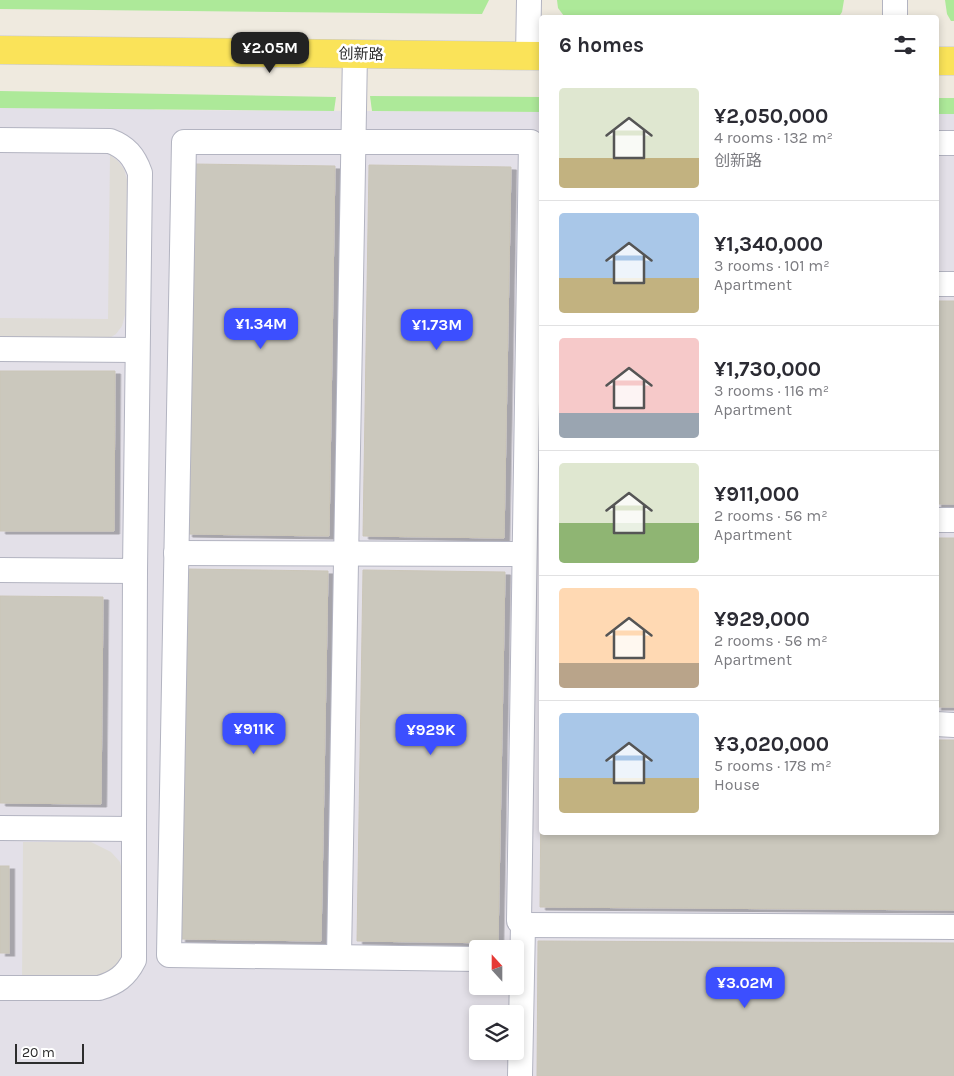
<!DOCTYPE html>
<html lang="en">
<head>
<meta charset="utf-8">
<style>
	body { margin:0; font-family:Karla,"Noto Sans SC",sans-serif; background:#f7f7f7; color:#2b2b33; height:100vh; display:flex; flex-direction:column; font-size:19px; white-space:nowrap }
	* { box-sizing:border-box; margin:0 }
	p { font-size:16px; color:#7c7c81 }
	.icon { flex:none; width:28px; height:28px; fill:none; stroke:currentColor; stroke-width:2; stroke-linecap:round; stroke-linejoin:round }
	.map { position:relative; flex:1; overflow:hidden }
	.panel { position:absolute; left:539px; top:15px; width:400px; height:820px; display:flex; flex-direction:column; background:#fff; border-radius:5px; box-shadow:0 2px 8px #0003 }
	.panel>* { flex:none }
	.needle { width:32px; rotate:339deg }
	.fabs { position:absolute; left:469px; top:940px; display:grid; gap:10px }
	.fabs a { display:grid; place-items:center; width:55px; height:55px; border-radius:5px; background:#fff; box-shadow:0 2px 8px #0003; font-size:25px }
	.scale { position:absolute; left:15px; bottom:12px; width:69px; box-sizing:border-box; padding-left:5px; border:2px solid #2d2d2d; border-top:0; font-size:14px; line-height:18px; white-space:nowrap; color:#2d2d2d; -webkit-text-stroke:4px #fff; paint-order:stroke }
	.price { position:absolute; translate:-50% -42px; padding:0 11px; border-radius:10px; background:#3c4fff; color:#fff; font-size:16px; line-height:32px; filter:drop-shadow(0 1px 2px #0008) }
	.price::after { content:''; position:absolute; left:50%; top:30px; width:15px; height:11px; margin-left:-8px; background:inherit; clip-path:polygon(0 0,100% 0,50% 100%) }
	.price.active { background:#222; color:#fff }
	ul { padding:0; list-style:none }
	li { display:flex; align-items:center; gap:15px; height:125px; padding:0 20px }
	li+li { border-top:1px solid #e1e1e2 }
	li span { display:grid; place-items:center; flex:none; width:140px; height:100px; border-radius:5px; color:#555 }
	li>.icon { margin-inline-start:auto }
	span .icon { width:60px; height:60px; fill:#fffc; stroke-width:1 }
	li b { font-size:21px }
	h2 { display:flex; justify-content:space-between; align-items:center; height:60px; padding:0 20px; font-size:21px }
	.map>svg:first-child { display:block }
</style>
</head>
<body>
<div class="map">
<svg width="954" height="1076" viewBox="0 0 954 1076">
	<defs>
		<filter id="shadow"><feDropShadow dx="5.5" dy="3" stdDeviation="0" flood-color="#0004"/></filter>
	</defs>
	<rect width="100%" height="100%" fill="#efeadf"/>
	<path fill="#e3e0e8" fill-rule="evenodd" d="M0,91L158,110L541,112V832H936V114H954V1076H0ZM478,949H515V986H478ZM478,1014H515V1051H478Z"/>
	<g fill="#ade999">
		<path d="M0,0H489L482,14L0,9Z"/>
		<path d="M557,0H844L842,12L838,18L564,16L558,8Z"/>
		<path d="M945,0H954V21H951L947,14Z"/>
		<path d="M0,91L336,97L334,111L0,108Z"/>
		<path d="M370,96L541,97V112L372,111Z"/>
		<rect x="936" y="98" width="18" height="16"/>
	</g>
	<g fill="#dfdcd6">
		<path d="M110,155L118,161L124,169L127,180L125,315L122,326L116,334L108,339L0,341V318L108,319Z"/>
		<path d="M23,842H91L111,852L120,862L124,878L123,953L121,960L115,969L97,978H22Z"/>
	</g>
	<g fill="#cbc8bd" stroke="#cbc6b8" filter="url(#shadow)">
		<path d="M194,164L335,166L329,536L187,534Z"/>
		<path d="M369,165L511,167L504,538L363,536Z"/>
		<rect x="936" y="301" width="18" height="203"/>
		<path d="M0,371H115L114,531H0Z"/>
		<rect x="936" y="538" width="18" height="169"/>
		<path d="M186,569L328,571L321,941L180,939Z"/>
		<path d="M363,570L505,572L498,943L357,941Z"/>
		<path d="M0,596L103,597L101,804L0,803Z"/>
		<path d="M936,740H954V910L540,907L541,792V832H936Z"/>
		<rect x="0" y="866" width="9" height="87"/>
		<path d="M538,941L954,943V1076H537Z"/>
	</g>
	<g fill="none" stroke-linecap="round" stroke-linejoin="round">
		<g stroke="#b3b4c1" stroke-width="26">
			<g id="minor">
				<path d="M895,18V0"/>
				<path d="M528,56L529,0"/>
				<path d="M0,140L110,141C126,147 134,156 140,173L135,571L0,570"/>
				<path d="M936,143H954"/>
				<path d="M936,284H954"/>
				<path d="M0,349L137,350"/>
				<path d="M936,520H954"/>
				<path d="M176,553L524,554"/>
				<path d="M936,724L954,725"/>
				<path d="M0,828L134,829L135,571"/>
				<path d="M523,925L954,927"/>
				<path d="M339,957L355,53"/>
				<path d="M478,959L169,955L184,142H531L519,921L523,925L520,1076"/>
				<path d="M0,988H99C116,983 126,976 134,960V829"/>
			</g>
		</g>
		<g stroke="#c8c8c8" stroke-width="29">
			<g id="major">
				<path d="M0,50L541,56"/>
				<path d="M936,61H954"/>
			</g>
		</g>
		<use href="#minor" stroke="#fff" stroke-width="24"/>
		<use href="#major" stroke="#fae359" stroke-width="28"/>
	</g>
	<g text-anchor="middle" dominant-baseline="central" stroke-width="5" stroke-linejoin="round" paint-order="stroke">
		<g font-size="15" fill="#2d2d2d" stroke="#fff">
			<text transform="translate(361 54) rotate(1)">创新路</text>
		</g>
	</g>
</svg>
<div class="fabs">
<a><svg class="needle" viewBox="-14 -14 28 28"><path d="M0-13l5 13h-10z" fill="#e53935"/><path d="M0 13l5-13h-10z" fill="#7c7c81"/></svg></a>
<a><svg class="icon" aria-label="layers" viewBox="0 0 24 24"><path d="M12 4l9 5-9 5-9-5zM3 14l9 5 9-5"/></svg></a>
</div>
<div class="scale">20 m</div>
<b class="price active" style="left:270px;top:74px">¥2.05M</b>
<b class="price" style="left:261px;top:350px">¥1.34M</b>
<b class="price" style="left:437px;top:351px">¥1.73M</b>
<b class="price" style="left:254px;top:755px">¥911K</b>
<b class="price" style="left:431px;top:756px">¥929K</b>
<b class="price" style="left:745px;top:1009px">¥3.02M</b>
<section class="panel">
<h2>6 homes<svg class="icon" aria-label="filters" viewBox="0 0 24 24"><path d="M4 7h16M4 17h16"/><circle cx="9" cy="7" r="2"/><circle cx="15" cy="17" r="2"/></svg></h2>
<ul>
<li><span style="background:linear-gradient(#dfe7d0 70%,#c2b280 0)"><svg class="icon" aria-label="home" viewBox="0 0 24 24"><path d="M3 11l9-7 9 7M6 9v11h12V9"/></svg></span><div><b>¥2,050,000</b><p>4 rooms · 132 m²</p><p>创新路</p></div></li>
<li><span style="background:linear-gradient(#a9c7e8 65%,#c2b280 0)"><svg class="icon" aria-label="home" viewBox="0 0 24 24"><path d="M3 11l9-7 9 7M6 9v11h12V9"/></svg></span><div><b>¥1,340,000</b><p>3 rooms · 101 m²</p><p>Apartment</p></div></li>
<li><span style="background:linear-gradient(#f6c9c9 75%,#9aa5b1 0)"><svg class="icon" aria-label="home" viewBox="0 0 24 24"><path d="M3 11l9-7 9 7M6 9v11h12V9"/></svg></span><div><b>¥1,730,000</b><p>3 rooms · 116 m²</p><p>Apartment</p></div></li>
<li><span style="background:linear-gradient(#dfe7d0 60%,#8fb573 0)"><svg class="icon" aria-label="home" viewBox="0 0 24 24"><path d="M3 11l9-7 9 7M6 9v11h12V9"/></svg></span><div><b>¥911,000</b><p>2 rooms · 56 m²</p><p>Apartment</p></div></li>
<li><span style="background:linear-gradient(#ffd9b3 75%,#b9a48a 0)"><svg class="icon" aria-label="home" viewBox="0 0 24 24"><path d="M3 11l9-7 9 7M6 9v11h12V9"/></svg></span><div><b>¥929,000</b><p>2 rooms · 56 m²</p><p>Apartment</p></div></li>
<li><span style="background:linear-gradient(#a9c7e8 65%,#c2b280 0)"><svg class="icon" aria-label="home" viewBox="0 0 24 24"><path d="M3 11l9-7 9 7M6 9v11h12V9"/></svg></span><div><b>¥3,020,000</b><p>5 rooms · 178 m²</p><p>House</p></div></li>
</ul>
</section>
</div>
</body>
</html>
